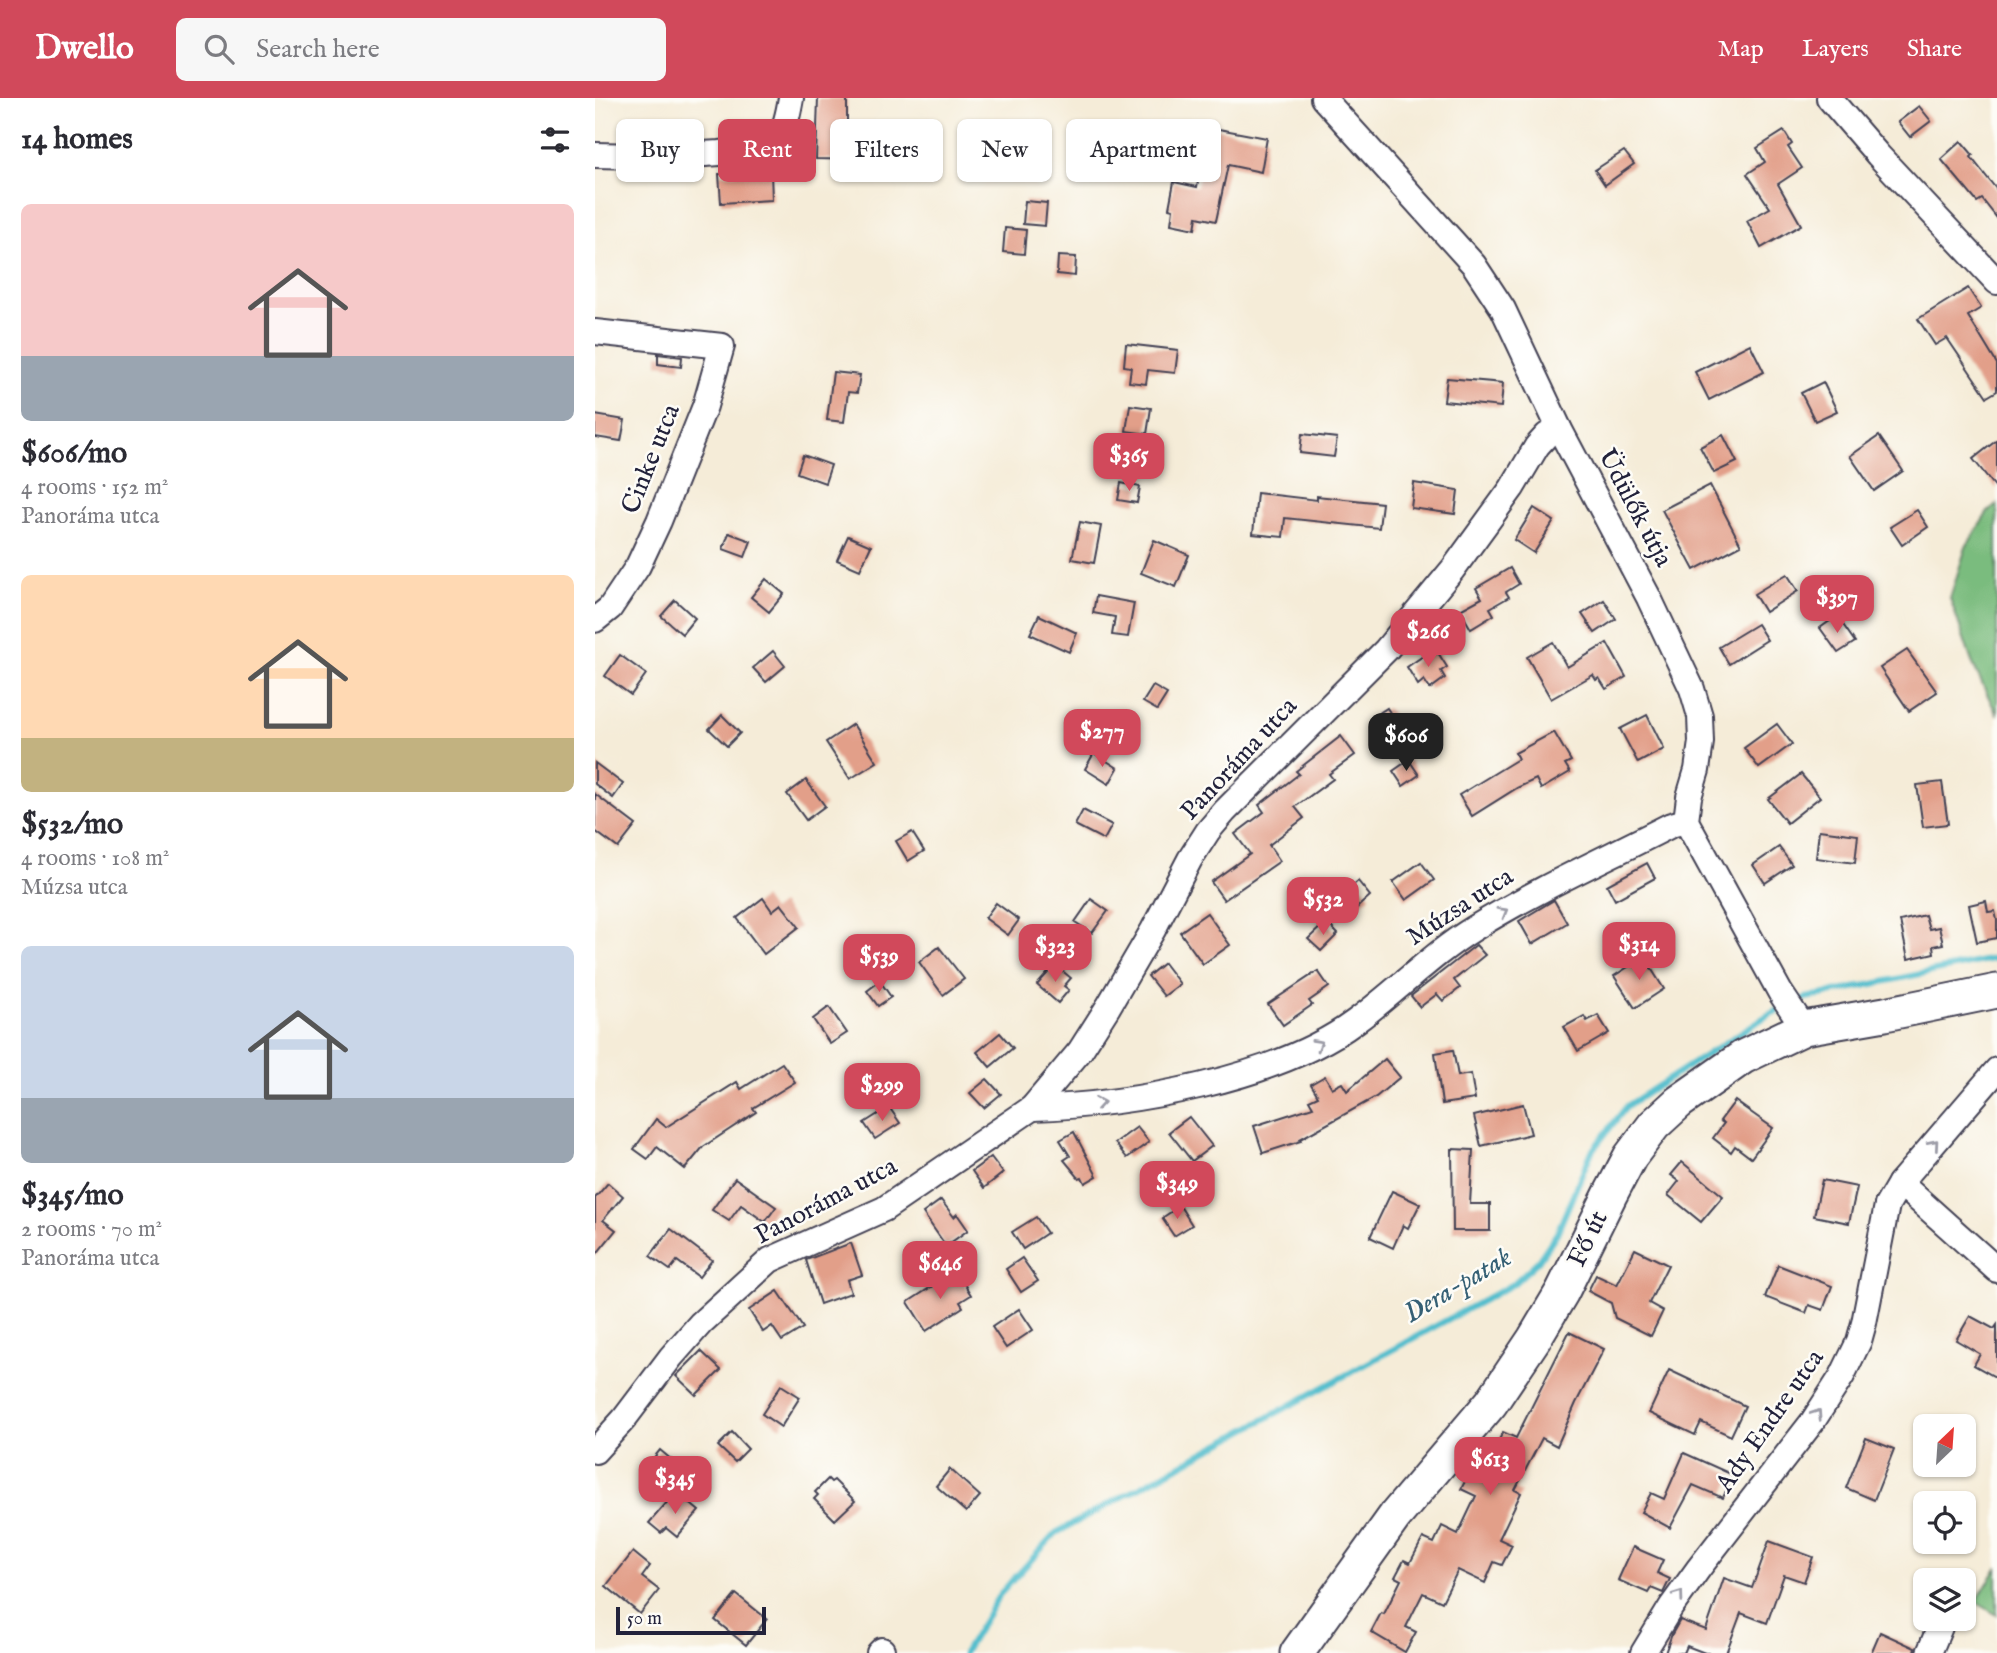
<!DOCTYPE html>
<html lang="en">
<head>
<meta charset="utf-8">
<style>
	body { margin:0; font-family:"IM FELL English",serif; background:#f7f7f7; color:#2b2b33; height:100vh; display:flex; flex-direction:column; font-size:26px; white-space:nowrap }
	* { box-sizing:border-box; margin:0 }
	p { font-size:23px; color:#7c7c81 }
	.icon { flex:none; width:38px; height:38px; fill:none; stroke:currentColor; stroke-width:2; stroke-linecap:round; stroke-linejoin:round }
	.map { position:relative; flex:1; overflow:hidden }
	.side { display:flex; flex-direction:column; background:#fff; width:595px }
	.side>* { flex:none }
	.banner { position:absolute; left:21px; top:21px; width:665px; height:63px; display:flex; gap:14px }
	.needle { width:46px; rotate:25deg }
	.buttons { position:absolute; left:1318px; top:1316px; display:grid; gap:14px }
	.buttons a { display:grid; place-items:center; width:63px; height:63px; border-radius:10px; background:#fff; box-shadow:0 2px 5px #0004; font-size:35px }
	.scale { position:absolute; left:21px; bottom:18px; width:150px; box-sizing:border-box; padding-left:7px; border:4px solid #22223b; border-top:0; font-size:19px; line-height:24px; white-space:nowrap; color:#22223b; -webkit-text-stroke:5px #fdfcf7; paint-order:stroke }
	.price { position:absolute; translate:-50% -60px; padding:0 16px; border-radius:14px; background:#d1495b; color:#fff; font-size:23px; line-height:46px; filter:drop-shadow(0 2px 4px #0008) }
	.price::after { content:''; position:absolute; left:50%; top:42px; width:21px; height:16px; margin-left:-10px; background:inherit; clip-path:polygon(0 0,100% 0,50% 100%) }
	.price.selected { background:#222; color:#fff }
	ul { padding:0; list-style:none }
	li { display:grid; align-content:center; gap:14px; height:371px; padding:0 21px }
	li span { display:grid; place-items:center; height:217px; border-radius:10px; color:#555 }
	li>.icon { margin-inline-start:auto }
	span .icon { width:126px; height:126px; fill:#fffc; stroke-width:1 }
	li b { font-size:30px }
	h2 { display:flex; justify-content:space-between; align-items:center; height:84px; padding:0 21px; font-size:30px }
	.tag { padding:0 24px; border-radius:10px; background:#fff; box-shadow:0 2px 5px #0004; font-size:24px; line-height:63px }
	.tag.selected { background:#d1495b; color:#fff }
	header { display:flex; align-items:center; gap:42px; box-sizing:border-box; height:98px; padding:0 35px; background:#d1495b; color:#fff }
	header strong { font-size:33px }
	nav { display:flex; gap:38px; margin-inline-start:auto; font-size:24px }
	.search { width:490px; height:63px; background:#f7f7f7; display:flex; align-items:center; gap:18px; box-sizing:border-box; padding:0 24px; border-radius:10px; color:#7c7c81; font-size:26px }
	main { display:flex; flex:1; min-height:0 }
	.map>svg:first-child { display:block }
</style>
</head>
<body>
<header>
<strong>Dwello</strong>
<div class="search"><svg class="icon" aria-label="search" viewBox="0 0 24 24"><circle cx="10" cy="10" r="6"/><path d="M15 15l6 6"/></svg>Search here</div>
<nav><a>Map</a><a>Layers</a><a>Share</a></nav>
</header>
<main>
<section class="side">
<h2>14 homes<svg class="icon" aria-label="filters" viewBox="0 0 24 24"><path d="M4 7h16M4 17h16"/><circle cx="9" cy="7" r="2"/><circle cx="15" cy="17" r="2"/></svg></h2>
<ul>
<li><span style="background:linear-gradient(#f6c9c9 70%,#9aa5b1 0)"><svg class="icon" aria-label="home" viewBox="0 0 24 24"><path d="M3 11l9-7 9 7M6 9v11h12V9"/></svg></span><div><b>$606/mo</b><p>4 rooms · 152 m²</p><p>Panoráma utca</p></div></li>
<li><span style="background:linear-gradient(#ffd9b3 75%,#c2b280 0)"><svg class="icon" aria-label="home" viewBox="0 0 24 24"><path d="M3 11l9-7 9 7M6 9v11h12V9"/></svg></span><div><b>$532/mo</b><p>4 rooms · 108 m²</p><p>Múzsa utca</p></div></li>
<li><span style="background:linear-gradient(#c9d6e8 70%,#9aa5b1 0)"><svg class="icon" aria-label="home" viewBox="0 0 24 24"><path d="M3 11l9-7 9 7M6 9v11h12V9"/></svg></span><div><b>$345/mo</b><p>2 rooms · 70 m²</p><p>Panoráma utca</p></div></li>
</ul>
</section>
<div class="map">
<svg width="1402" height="1555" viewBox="0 0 1402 1555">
	<rect width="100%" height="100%" fill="#fdfcf7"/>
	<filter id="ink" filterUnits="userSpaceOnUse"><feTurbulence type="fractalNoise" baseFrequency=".0143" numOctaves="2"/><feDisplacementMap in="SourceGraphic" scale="14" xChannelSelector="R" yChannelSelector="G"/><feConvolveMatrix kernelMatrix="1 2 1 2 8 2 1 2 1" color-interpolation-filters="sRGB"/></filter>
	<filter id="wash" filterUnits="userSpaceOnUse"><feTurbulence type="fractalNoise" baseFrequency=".00686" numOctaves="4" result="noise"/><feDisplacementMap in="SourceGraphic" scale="28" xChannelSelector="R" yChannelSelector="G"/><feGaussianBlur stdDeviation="1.57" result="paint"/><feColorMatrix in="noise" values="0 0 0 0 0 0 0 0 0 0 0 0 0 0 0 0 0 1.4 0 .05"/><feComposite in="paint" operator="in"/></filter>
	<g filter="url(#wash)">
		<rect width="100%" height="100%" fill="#f5ecd8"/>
		<g fill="#7abc7e" stroke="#4e6f5c" stroke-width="2">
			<path d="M1402,406V617L1377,564L1355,500L1371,449L1393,414Z"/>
			<path d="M1402,1470V1517L1381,1504Z"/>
		</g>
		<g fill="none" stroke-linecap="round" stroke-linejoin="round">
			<g stroke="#52becd" stroke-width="6">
				<path d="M1200,905L1211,900L1402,860"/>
				<path d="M369,1555L405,1496L461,1435L918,1186L943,1163L962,1135L997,1053L1032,1008L1173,917L1190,909"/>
			</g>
		</g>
		<g id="blocks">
			<g fill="#e29f89">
				<path d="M223,0H252V40H268L267,62L221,61Z"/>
				<path d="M1324,8L1336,23L1315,39L1303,24Z"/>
				<path d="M613,29L672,40L666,74L633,67L621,123L602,119L600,131L576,126L578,111L574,110L579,84L602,89Z"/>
				<path d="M1189,33L1197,46L1193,49L1207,70L1183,86L1206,127L1166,150L1152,123L1175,110L1152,76L1170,64L1162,50Z"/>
				<path d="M1366,43L1378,57L1376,59L1402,92V120L1387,101L1382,104L1346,61Z"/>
				<path d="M1029,53L1039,66L1010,87L1000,72Z"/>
				<path d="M176,74L177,102L126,105L124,76Z"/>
				<path d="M430,103L452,105L450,128L428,126Z"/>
				<path d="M410,130L431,132L429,156L408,154Z"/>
				<path d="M463,158L481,159L480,178L462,176Z"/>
				<path d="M1373,190L1386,210L1373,218L1402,266V293L1392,299L1352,240L1340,247L1323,221Z"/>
				<path d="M531,246L583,252L580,275L553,272L551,286L534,284L536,269L529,268Z"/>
				<path d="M1155,246L1169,274L1114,302L1100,274Z"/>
				<path d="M63,256L87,259L86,269L63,266Z"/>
				<path d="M238,274L265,277L262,295L253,294L249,324L232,322Z"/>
				<path d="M852,280L908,285L906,309L849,303Z"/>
				<path d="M1228,284L1242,313L1220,323L1206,295Z"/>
				<path d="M535,307L556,310L552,336L531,333Z"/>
				<path d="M0,317L30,322L26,343L0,339Z"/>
				<path d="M707,336L742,340L739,359L705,355Z"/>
				<path d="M1128,337L1142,364L1119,375L1105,349Z"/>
				<path d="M1284,338L1308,373L1279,393L1255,358Z"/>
				<path d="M1402,342V391L1378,361Z"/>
				<path d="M208,357L236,367L230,385L202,375Z"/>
				<path d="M526,385L545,389L542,405L523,402Z"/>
				<path d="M819,385L863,392L860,416L816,410Z"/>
				<path d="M1115,387L1146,447L1099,472L1067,412Z"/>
				<path d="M662,395L722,402V398L787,405L784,430L690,420L688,439L658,436Z"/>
				<path d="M939,410L959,423L939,455L919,442Z"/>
				<path d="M1322,412L1333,429L1307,447L1295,429Z"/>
				<path d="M485,424L506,428L499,465L477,461Z"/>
				<path d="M134,435L156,443L150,459L128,451Z"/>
				<path d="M253,438L276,448L265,472L242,462Z"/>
				<path d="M559,442L594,457L581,489L546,475Z"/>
				<path d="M915,470L924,486L911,494L914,499L895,510L899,517L876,531L865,512L887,500L881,490Z"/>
				<path d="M1192,476L1203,493L1170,514L1159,496Z"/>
				<path d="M171,481L189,496L174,514L156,499Z"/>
				<path d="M501,498L539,505L533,539L517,537L520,519L498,515Z"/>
				<path d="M80,502L100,520L87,536L66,518Z"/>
				<path d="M1009,502L1021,521L1000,535L987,516Z"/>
				<path d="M444,517L482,535L474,554L435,536Z"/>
				<path d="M1242,518L1260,544L1243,555L1225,530Z"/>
				<path d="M1162,526L1172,542L1134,566L1124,549Z"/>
				<path d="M958,544L972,569L1012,545L1031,579L1011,591L1004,580L1001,582L998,577L956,601L932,559Z"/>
				<path d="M840,550L852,569L846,573L850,580L835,591L829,582L823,587L812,569Z"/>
				<path d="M1312,552L1342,594L1314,613L1285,570Z"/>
				<path d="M178,553L190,568L171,584L158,570Z"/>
				<path d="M25,557L51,576L36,597L10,578Z"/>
				<path d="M558,588L572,596L562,612L548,604Z"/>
				<path d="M792,610L813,642L796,653L775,621Z"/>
				<path d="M127,617L145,635L132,648L114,631Z"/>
				<path d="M1052,617L1069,651L1043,665L1025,631Z"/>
				<path d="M258,626L282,664L255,681L231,644Z"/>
				<path d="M1182,626L1197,646L1164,670L1149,650Z"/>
				<path d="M959,634L976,663L970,666L975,674L946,691L941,681L922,690L877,718L864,697L923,661L920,655Z"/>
				<path d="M746,638L760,657L734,676L738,681L700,709L709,720L674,747L685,763L629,802L616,784L655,756L640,736L669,714L664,707L704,676L701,673Z"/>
				<path d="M499,655L523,670L514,686L490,671Z"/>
				<path d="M814,662L824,677L808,688L798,673Z"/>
				<path d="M0,665L28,686L18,700L0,686Z"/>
				<path d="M1206,676L1225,699L1192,725L1173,701Z"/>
				<path d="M211,682L230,708L211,722L192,696Z"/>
				<path d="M1347,684L1353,726L1328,729L1322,687Z"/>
				<path d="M0,696L41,727L23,750L0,733Z"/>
				<path d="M488,712L517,727L509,742L480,727Z"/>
				<path d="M1224,732L1263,737L1260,765L1221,760Z"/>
				<path d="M317,734L329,753L313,763L301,743Z"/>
				<path d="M1184,749L1197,767L1170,785L1158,767Z"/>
				<path d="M826,764L839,782L811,802L798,784Z"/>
				<path d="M1052,765L1060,780L1020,802L1012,787Z"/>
				<path d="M763,783L775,798L755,816L742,801Z"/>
				<path d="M168,800L177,813L186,806L204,829L169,856L142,820Z"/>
				<path d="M496,801L513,813L497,835L480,824Z"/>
				<path d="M959,802L972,825L937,846L924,823Z"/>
				<path d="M1391,803L1393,814L1400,813L1402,822V840L1382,844L1374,807Z"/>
				<path d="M401,805L424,822L413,837L390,820Z"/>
				<path d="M612,815L635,847L608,866L585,834Z"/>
				<path d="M1330,817L1334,831L1344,829L1348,846L1338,848L1339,855L1313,861L1305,823Z"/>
				<path d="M731,824L743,836L726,853L713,841Z"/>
				<path d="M881,847L890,857L859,882L865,890L848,903L842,896L825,909L816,898Z"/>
				<path d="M344,849L369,881L348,897L324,864Z"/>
				<path d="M1049,859L1069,891L1040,910L1019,878Z"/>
				<path d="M569,865L585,886L569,898L553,878Z"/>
				<path d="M460,867L476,880L469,888L474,892L463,905L442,887Z"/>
				<path d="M723,873L734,889L714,903L717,907L688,927L673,906Z"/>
				<path d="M285,883L296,899L283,908L272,893Z"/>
				<path d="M234,909L252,935L235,946L218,921Z"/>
				<path d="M1003,917L1014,935L983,953L969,929L989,918L992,923Z"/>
				<path d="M405,935L418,950L395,969L382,954Z"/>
				<path d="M858,952L863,978L876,976L880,1001L847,1006L840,955Z"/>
				<path d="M790,961L805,979L781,999L705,1041L706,1043L668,1055L659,1028L718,1009L714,1002L723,998L716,986L730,978L737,990L747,985L752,993Z"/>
				<path d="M187,965L200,984L158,1010L161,1014L108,1049L90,1071L62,1049L53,1061L39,1051L61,1021L71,1029L142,984L146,991Z"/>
				<path d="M392,981L406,996L389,1010L375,995Z"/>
				<path d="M1140,1003L1178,1030L1156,1060L1140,1048L1136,1054L1118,1040L1129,1025L1125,1023Z"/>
				<path d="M928,1006L936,1036L886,1048L879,1018Z"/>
				<path d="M294,1009L305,1025L280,1041L269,1025Z"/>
				<path d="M594,1019L617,1048L597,1063L574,1034Z"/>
				<path d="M542,1029L554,1044L532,1060L520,1045Z"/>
				<path d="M479,1034L502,1078L490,1085L487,1079L484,1080L469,1062L475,1058L465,1042Z"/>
				<path d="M857,1051L878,1052L875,1106H895V1133H858Z"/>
				<path d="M396,1059L408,1075L389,1090L377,1073Z"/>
				<path d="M1087,1064L1128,1098L1106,1124L1073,1097L1084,1083L1076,1077Z"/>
				<path d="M140,1080L181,1109L170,1124L146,1107L134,1123L117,1112Z"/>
				<path d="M1227,1082L1262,1089L1254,1125L1219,1118Z"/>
				<path d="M13,1085L28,1098L8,1122L21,1132L0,1158V1100Z"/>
				<path d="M797,1093L825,1106L813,1130L808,1127L798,1150L775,1139Z"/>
				<path d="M346,1102L359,1119L362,1116L373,1132L351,1148L328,1115Z"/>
				<path d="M585,1108L597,1127L579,1138L567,1120Z"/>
				<path d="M441,1119L452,1135L428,1151L417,1134Z"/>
				<path d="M76,1131L117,1162L104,1179L82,1163L75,1172L55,1158Z"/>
				<path d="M256,1145L267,1177L252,1182L256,1195L225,1206L211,1162Z"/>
				<path d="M1040,1151L1073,1167L1054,1205L1068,1213L1056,1238L1020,1220L1016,1205L993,1193L1001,1177L1022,1187Z"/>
				<path d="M427,1160L443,1183L426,1194L411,1171Z"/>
				<path d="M1183,1167L1237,1188L1228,1212L1214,1207L1211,1215L1170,1199Z"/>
				<path d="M361,1173L376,1197L365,1204L368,1209L331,1233L313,1204Z"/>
				<path d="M183,1193L208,1230L187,1243L177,1228L168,1234L154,1212Z"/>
				<path d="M424,1211L438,1232L411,1250L397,1229Z"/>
				<path d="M1375,1218L1399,1231L1402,1227V1280L1379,1267L1385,1256L1361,1242Z"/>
				<path d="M974,1234L1009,1251L981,1305L962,1348L947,1340L920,1392L926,1395L904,1441L917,1447L907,1467L899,1464L890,1485L863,1472L847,1504L828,1495L811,1529L821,1534L810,1554L776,1534L786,1515L789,1516L806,1482L800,1479L809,1462L815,1465L828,1440L839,1445L847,1428L863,1436L881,1398L866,1391L877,1370L887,1375L908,1334L921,1340Z"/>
				<path d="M106,1253L126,1272L101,1297L81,1278Z"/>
				<path d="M1074,1272L1150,1308L1136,1338L1106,1324L1100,1337L1054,1315Z"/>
				<path d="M186,1287L205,1299L186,1329L167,1316Z"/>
				<path d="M137,1334L153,1351L140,1364L123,1348Z"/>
				<path d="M1271,1340L1299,1351L1279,1402L1251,1390Z"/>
				<path d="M65,1352L84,1368L67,1389L48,1373Z"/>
				<path d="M1089,1355L1138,1377L1128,1400L1098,1387L1075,1430L1046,1414L1056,1395L1069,1401Z"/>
				<path d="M355,1371L385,1398L371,1414L341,1388Z"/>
				<path d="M233,1381L236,1384L239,1382L260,1403L240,1422L219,1401L223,1397L220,1394Z"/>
				<path d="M81,1394L104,1413L82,1439L71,1430L66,1435L54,1425Z"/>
				<path d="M1174,1443L1218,1459L1209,1484L1189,1477L1172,1525L1146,1515L1131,1555H1110L1092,1548L1089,1555H1070L1077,1536L1085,1522L1111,1532L1129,1480L1157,1490Z"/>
				<path d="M1038,1449L1068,1462L1062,1475L1075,1481L1068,1495L1056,1490L1053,1495L1023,1482Z"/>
				<path d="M38,1454L55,1468L47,1479L64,1492L45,1516L11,1488Z"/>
				<path d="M141,1496L172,1521L151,1547L120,1522Z"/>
				<path d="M1285,1534L1320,1550L1319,1555H1276Z"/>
			</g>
		</g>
	</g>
	<g filter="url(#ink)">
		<use href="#blocks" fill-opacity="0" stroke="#424053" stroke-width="2"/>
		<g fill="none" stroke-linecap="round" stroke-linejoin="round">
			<g stroke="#424053" stroke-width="28">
				<g id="street">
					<path d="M728,0L879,167L908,211L964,330L1054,500L1097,591L1105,618L1106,644L1102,672L1094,699L1091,723L1185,894L1209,930"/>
					<path d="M1234,0L1283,57L1402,184"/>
					<path d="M0,57C42,58 83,58 125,55C142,53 163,54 178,44C191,34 193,15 196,0"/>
					<path d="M0,234L127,248L110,308L64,423L43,468L15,510L0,522"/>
					<path d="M437,1010C534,1007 682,982 761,923C801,894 836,857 878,831C942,791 1010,761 1076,727L1091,723"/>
					<path d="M1305,1085L1402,1172"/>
					<path d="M0,1353L29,1321L76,1259L106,1225L175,1162L289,1111L437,1010L485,953L513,909L558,832L595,761L613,733L630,713L791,552L858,471L917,390L942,348L952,337L964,330"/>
					<path d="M284,1555L287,1552"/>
					<path d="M1048,1555L1076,1509L1104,1470L1218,1323L1247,1278L1264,1243L1269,1225L1292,1107L1305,1085L1402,972"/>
					<path d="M1334,1555L1345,1529"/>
				</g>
			</g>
			<g stroke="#424053" stroke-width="37">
				<path id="secondary" d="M702,1555L800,1418L896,1305L939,1241L967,1194L1016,1095L1035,1059L1059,1027L1084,1004L1148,959L1209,930L1290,916L1402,893"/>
			</g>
			<use href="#street" stroke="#fff" stroke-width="24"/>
			<use href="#secondary" stroke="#fff" stroke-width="33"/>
		</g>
		<defs><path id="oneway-chevron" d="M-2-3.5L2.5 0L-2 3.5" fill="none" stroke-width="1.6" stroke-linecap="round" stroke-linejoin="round" transform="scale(1.75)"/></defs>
		<g stroke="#9c9ca7">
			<use href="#oneway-chevron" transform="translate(908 814) rotate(-30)"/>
			<use href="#oneway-chevron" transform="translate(723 946) rotate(-30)"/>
			<use href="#oneway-chevron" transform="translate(505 1005) rotate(-9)"/>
			<use href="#oneway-chevron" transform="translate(1339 1046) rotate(-49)"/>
			<use href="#oneway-chevron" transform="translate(1222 1316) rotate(-56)"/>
			<use href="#oneway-chevron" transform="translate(1084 1497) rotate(-54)"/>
		</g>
	</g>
	<g text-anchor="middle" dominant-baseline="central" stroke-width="5" stroke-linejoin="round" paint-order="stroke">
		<g font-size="26" fill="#22223b" stroke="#fdfcf7">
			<text transform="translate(56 361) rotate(-68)">Cinke utca</text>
			<text transform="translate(1040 410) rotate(62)">Üdülők útja</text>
			<text transform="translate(644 661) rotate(-47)">Panoráma utca</text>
			<text transform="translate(865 809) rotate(-33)">Múzsa utca</text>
			<text transform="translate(231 1103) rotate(-28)">Panoráma utca</text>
			<text transform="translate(993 1141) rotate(-64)">Fő út</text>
			<text transform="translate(1175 1323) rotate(-55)">Ady Endre utca</text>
		</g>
		<g font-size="28" font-style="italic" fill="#356075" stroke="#fdfcf7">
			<text transform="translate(863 1188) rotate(-31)">Dera-patak</text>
		</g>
	</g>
</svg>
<div class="buttons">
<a><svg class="needle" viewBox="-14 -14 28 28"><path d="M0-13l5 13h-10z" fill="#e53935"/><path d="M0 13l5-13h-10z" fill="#7c7c81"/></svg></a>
<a><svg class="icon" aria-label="locate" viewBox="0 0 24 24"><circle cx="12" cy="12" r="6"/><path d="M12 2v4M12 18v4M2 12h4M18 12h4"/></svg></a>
<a><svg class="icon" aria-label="layers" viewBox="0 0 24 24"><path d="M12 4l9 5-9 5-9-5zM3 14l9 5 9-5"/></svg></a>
</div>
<div class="scale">50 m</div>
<b class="price" style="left:534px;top:395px">$365</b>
<b class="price" style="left:1242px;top:537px">$397</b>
<b class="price" style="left:833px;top:571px">$266</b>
<b class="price" style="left:507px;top:671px">$277</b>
<b class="price selected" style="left:811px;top:675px">$606</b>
<b class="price" style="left:728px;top:839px">$532</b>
<b class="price" style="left:1044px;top:884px">$314</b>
<b class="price" style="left:460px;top:886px">$323</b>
<b class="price" style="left:284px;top:896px">$539</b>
<b class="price" style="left:287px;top:1025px">$299</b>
<b class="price" style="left:582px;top:1123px">$349</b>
<b class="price" style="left:345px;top:1203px">$646</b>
<b class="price" style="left:895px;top:1399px">$613</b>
<b class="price" style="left:80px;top:1418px">$345</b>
<div class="banner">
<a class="tag">Buy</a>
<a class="tag selected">Rent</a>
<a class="tag">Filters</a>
<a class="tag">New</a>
<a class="tag">Apartment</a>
</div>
</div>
</main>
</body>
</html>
